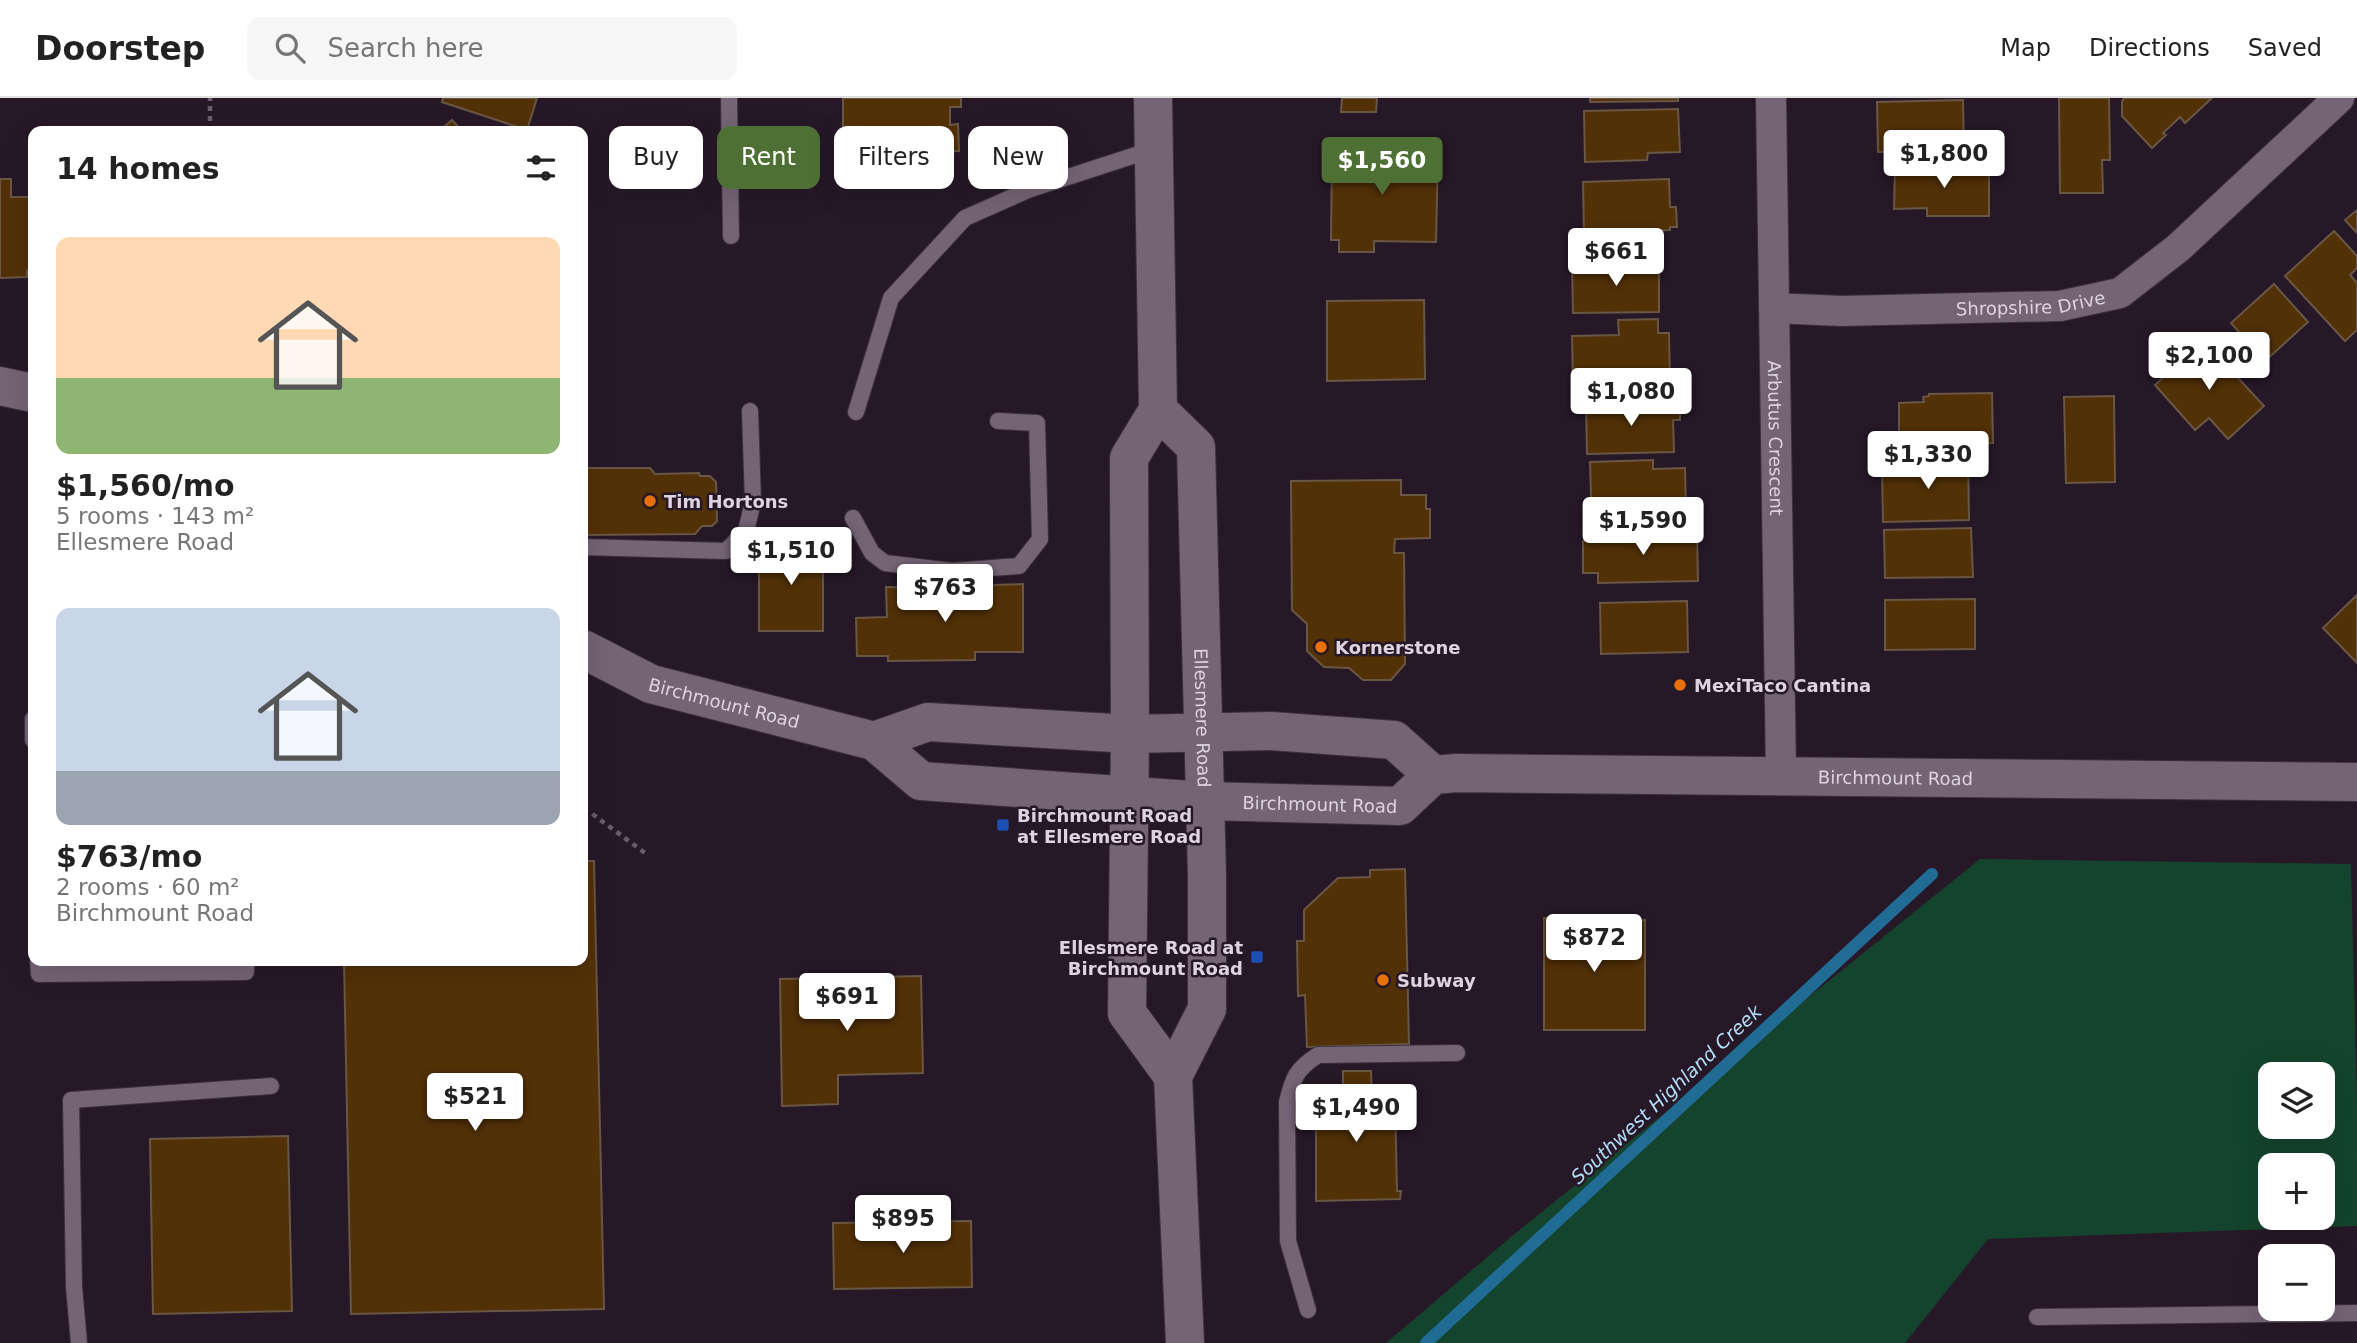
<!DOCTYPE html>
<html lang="en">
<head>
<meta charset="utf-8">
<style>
	body { margin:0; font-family:"DejaVu Sans",sans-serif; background:#f6f6f6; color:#222; height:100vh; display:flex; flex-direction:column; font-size:26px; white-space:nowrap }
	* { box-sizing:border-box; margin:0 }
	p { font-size:23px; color:#767676 }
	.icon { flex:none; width:38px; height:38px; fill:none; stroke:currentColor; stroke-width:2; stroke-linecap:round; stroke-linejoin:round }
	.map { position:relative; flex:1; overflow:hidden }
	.panel { position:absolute; left:28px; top:28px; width:560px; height:840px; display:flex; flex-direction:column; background:#fff; border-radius:14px; box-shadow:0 7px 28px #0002 }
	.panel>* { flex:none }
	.banner { position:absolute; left:609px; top:28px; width:665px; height:63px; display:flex; gap:14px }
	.tools { position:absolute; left:2258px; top:964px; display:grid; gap:14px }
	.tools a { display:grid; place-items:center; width:77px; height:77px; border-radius:14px; background:#fff; box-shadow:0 7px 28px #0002; font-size:35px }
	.price { position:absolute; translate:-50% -60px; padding:0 16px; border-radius:7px; background:#fff; color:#222; font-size:23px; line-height:46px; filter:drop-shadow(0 2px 4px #0008) }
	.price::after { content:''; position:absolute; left:50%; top:42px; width:21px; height:16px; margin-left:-10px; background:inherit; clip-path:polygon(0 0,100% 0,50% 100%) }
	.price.current { background:#4f7034; color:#fff }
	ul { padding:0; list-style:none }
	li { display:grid; align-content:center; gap:14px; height:371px; padding:0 28px }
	li span { display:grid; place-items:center; height:217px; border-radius:14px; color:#555 }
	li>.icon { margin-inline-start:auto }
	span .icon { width:126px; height:126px; fill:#fffc; stroke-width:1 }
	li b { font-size:30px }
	h2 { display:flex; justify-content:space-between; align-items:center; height:84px; padding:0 28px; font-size:30px }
	.chip { padding:0 24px; border-radius:14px; background:#fff; box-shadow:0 7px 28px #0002; font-size:24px; line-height:63px }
	.chip.current { background:#4f7034; color:#fff }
	header { display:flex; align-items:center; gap:42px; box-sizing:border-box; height:98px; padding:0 35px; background:#fff; border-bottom:2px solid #e0e0e0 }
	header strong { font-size:33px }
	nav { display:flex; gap:38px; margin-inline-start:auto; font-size:24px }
	.search { width:490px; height:63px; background:#f6f6f6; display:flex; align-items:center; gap:18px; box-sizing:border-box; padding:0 24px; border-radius:14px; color:#767676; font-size:26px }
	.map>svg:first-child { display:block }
</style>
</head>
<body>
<header>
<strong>Doorstep</strong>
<div class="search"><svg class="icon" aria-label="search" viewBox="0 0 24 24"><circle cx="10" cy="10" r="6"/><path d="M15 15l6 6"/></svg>Search here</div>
<nav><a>Map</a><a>Directions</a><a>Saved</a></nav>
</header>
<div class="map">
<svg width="2357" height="1245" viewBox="0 0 2357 1245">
	<rect width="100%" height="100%" fill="#271828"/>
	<path fill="#14442d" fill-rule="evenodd" d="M1980,761L2351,766L2357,1004V1128L1988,1141L1905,1245H1386L1512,1138ZM2270,976H2322V1029H2270ZM2270,1068H2322V1120H2270Z"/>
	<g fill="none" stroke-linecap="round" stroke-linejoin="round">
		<path stroke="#216c95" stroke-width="12" d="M1426,1245L1932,776"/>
	</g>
	<g fill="#533107" stroke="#695644" stroke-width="2">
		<path d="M443,0H537L527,32L442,4Z"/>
		<path d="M843,0H961V9H950V27L958,26L959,53L923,54L922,59L895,65L867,60V53L853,54V32H843Z"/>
		<path d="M1342,0H1377L1376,14H1341Z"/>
		<path d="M1590,0H1678V3L1590,4Z"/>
		<path d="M2059,0H2109L2110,62H2102L2103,95H2060Z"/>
		<path d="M2124,0H2212L2185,25L2180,19L2163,35L2166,37L2152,50L2122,18V4Z"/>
		<path d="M1963,2L1964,53L1878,54L1877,4Z"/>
		<path d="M1678,11L1680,54L1648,55L1647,62L1585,64L1584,13Z"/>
		<path d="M452,22L462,33H439Z"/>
		<path d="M1341,42L1375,43V54L1438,55L1436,144L1374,143V154H1339V142H1331L1332,53H1340Z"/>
		<path d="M1989,68V118H1927V110L1894,111L1895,69Z"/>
		<path d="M0,81H11V99H33V175L27,172V179L0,180Z"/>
		<path d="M1669,81L1670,109H1676L1677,129H1670V132L1636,133V147L1587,148V133H1584L1583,84Z"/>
		<path d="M2357,112V135L2345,122Z"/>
		<path d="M2334,133L2357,158V170L2350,177L2357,185V232L2345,243L2285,178Z"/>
		<path d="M1659,166V214L1573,215L1572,167Z"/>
		<path d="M2274,186L2308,224L2265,263L2231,225Z"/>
		<path d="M1424,202L1425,281L1327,283V203Z"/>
		<path d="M1658,221V235H1669L1670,284L1573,286L1572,238L1619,237L1618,222Z"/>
		<path d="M2204,243L2264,308L2228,341L2209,320L2195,332L2155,287Z"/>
		<path d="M1992,295L1993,345L1899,346V305L1924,304L1923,299L1929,298V296Z"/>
		<path d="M2114,298L2115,384L2066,385L2064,299Z"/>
		<path d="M1673,304V307H1680V322H1673L1674,354L1587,356L1586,306Z"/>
		<path d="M1968,356L1969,422L1883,424L1882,373H1920L1919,357Z"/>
		<path d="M1653,362V371L1685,370L1686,412L1634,414V429L1592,431L1590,364Z"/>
		<path d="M583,370H650L655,376L699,375L700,378H710L716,384L717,423L712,428H702L695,436L583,437Z"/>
		<path d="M1401,382V397H1426V411H1430V440L1395,441L1394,455H1404L1405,566L1391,582H1363L1349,570L1324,569L1307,553V526L1292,512L1291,383Z"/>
		<path d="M1971,430L1973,479L1885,480L1884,432Z"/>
		<path d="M1697,433L1698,483L1598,485V475H1583V443L1598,442V435Z"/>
		<rect x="759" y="445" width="64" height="88"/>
		<path d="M1023,486V554H975V562L888,563V558H857L856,520L887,519L886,489L992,490V487Z"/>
		<path d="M2357,497V565L2323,530Z"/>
		<path d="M1975,501V551L1885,552V502Z"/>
		<path d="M1687,503L1688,554L1601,556L1600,505Z"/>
		<path d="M583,763H594L604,1211L351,1216L344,863H583Z"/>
		<path d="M1405,771L1409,946L1307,949L1305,897L1298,898L1297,843H1304V812L1338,780L1370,779V772Z"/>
		<path d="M1544,820H1629V823L1645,822V932H1544Z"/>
		<path d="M921,878L923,975L838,977V1006L782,1008L780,881Z"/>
		<path d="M1343,973H1371L1372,1002H1395L1397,1093H1401L1400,1101L1316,1103V1003L1343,1002Z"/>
		<path d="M288,1038L292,1213L153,1216L150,1041Z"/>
		<path d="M971,1123L972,1189L834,1191L833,1125Z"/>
	</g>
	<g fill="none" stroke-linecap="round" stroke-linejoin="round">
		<g stroke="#3d323e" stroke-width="18">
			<g id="service">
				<path d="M729,0L731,138"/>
				<path d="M856,314L891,200L965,120L1028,92L1154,51"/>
				<path d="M853,420L872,455L885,465L952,473L1019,468L1040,441L1037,325L998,323"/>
				<path d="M583,449L726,453L746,433L753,404L750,313"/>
				<path d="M33,621V642"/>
				<path d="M38,863L39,876L246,874V863"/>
				<path d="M1308,1212L1288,1143L1287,1004C1293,980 1296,971 1318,957L1457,955"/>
				<path d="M2037,1219L2357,1215"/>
				<path d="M79,1245L74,1189L71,1002L271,988"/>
			</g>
		</g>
		<g stroke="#3d323e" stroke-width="32">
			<g id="minor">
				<path id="s1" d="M1771,0L1781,677"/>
				<path id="s2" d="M1774,210L1842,213L2060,208L2120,195L2178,150L2339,0"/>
			</g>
		</g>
		<g stroke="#3d323e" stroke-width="40">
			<g id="secondary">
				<path d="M1153,0L1158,312L1129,360L1130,636L1127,915L1173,978"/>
				<path d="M0,288L33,295"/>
				<path id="s3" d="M1158,312L1196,349L1207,778V911L1173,978L1185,1245"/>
				<path id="s4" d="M583,551L651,586L874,643L921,683L1205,703L1400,708L1433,677L1456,675L2357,684"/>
				<path d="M874,643L928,624L1130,636L1271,633L1394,642L1433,677"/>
			</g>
		</g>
		<g stroke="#6a5c6b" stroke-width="4.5" stroke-dasharray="5 5" stroke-linecap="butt">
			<path d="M210,33V0"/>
			<path d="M583,713L591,715L645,755"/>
		</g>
		<use href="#service" stroke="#756376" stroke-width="16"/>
		<use href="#minor" stroke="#756376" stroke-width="30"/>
		<use href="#secondary" stroke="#756376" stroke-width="38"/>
	</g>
	<g fill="#e8710a" stroke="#271828" stroke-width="2.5">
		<circle cx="650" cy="403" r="7"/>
		<circle cx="1321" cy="549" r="7"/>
		<circle cx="1680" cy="587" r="7"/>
		<circle cx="1383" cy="882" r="7"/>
	</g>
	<g fill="#1a4fb4" stroke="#271828" stroke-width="2.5">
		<rect x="996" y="720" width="14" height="14" rx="3.5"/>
		<rect x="1250" y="852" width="14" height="14" rx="3.5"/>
	</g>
	<g text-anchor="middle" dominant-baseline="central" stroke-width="5" stroke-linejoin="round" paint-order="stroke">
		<g font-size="18" fill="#ded3de" stroke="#271828">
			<text stroke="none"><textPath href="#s2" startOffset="257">Shropshire Drive</textPath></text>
			<text stroke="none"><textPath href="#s1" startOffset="340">Arbutus Crescent</textPath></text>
			<text stroke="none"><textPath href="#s4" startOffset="152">Birchmount Road</textPath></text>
			<text stroke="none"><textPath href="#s3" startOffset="324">Ellesmere Road</textPath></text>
			<text stroke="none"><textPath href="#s4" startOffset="1356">Birchmount Road</textPath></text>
			<text stroke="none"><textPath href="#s4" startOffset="768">Birchmount Road</textPath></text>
		</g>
		<g font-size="18" font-weight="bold" fill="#ded3de" stroke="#271828" text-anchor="start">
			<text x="664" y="403">Tim Hortons</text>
			<text x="1335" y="549">Kornerstone</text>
			<text x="1694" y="587">MexiTaco Cantina</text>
			<text x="1017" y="717">Birchmount Road<tspan x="1017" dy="21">at Ellesmere Road</tspan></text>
			<text x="1243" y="849" text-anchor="end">Ellesmere Road at<tspan x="1243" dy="21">Birchmount Road</tspan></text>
			<text x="1397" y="882">Subway</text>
		</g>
		<g font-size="19" font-style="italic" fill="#b2defa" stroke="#271828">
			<text transform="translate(1666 996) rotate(-43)">Southwest Highland Creek</text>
		</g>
	</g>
</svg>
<div class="tools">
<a><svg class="icon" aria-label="layers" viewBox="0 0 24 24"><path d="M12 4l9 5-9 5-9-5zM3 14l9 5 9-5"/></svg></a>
<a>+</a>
<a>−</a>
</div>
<b class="price" style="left:1944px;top:92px">$1,800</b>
<b class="price current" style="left:1382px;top:99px">$1,560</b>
<b class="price" style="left:1616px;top:190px">$661</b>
<b class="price" style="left:2209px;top:294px">$2,100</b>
<b class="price" style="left:1631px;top:330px">$1,080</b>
<b class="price" style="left:1928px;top:393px">$1,330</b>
<b class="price" style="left:1643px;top:459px">$1,590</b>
<b class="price" style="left:791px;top:489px">$1,510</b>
<b class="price" style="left:945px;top:526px">$763</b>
<b class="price" style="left:1594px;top:876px">$872</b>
<b class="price" style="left:847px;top:935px">$691</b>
<b class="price" style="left:475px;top:1035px">$521</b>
<b class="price" style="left:1356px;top:1046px">$1,490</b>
<b class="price" style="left:903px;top:1157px">$895</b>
<div class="banner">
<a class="chip">Buy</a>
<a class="chip current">Rent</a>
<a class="chip">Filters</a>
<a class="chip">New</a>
</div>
<section class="panel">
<h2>14 homes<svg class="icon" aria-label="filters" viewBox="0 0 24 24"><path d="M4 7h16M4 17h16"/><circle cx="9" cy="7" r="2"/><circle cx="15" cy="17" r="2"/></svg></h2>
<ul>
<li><span style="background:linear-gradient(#ffd9b3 65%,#8fb573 0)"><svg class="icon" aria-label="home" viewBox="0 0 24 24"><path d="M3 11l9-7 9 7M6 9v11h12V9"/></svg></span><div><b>$1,560/mo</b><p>5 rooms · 143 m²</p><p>Ellesmere Road</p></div></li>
<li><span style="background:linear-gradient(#c9d6e8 75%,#9aa5b1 0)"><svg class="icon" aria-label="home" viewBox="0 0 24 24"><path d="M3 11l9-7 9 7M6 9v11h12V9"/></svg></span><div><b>$763/mo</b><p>2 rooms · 60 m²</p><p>Birchmount Road</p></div></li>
</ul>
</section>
</div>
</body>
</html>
